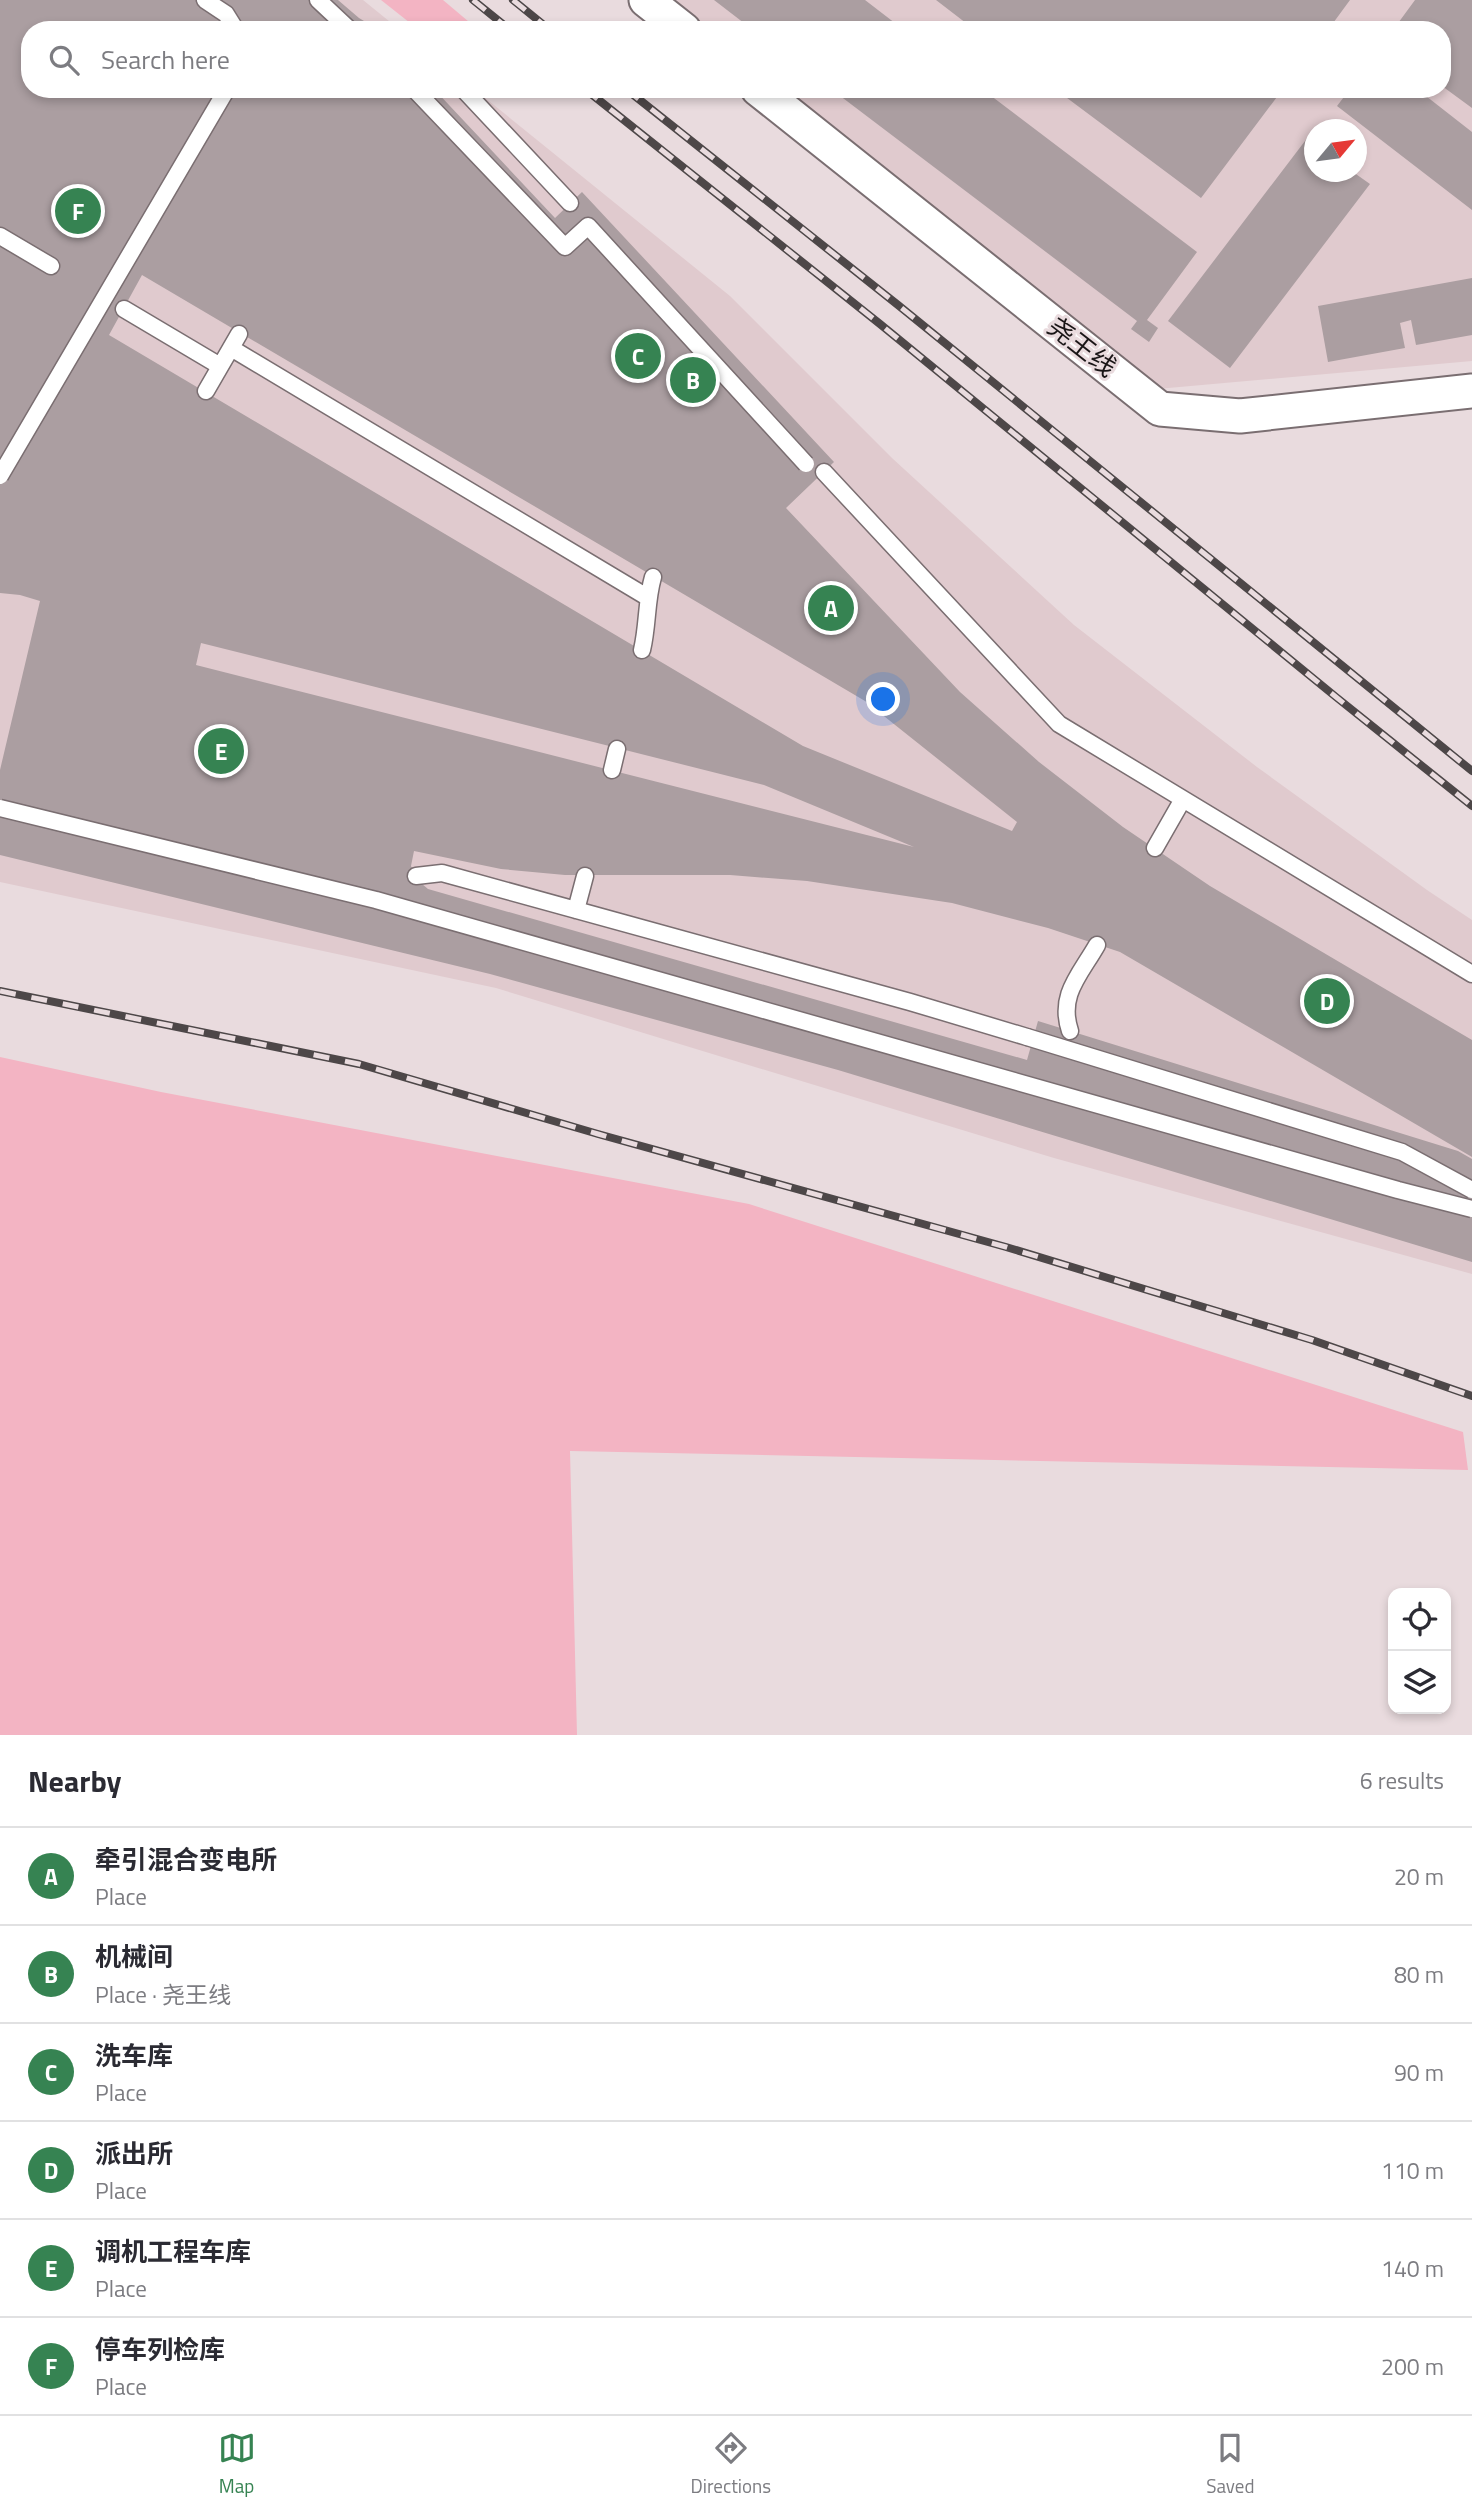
<!DOCTYPE html>
<meta charset="utf-8">
<style>
body{margin:0;font-family:"Titillium Web","Noto Sans SC",sans-serif;background:#f7f7f7;color:#2b2b33}
.controls{position:absolute;right:21px;bottom:21px;display:grid;overflow:hidden;border-radius:14px;box-shadow:0 4px 10px #0003}
.controls button{width:63px;height:63px;display:grid;place-items:center;padding:0;border:0;border-bottom:2px solid #e1e1e2;background:#fff;color:#2b2b33;font:35px sans-serif}
.compass{position:absolute;left:1304px;top:119px;width:63px;height:63px;border-radius:50%;background:#fff;box-shadow:0 4px 10px #0003;rotate:61deg}
.you{position:absolute;left:884px;top:700px;width:24px;height:24px;margin:-18px;border:5px solid #fff;border-radius:50%;background:#1a73e8;box-shadow:0 0 0 10px #1a73e833}
.badge{display:grid;place-items:center;width:46px;height:46px;border-radius:50%;background:#368352;color:#fff;font-size:23px;font-weight:700}
.pin{position:absolute;translate:-50% -50%;border:4px solid #fff;box-shadow:0 2px 7px #0006}
.list{margin:0;padding:0;list-style:none}
h2{display:flex;justify-content:space-between;align-items:center;height:91px;margin:0;padding:0 28px;font-size:30px}
h2 small{font-size:23px;font-weight:400;color:#7c7c81}
.list li{display:grid;grid-template-columns:46px 1fr auto;gap:21px;align-items:center;box-sizing:border-box;height:98px;padding:0 28px;border-top:2px solid #e1e1e2}
.list b{display:block;font-size:26px;white-space:nowrap}
.list p{margin:0;font-size:23px;white-space:nowrap;color:#7c7c81}
.list em{font-size:23px;font-style:normal;color:#7c7c81}
.icon{flex:none;width:38px;height:38px;fill:none;stroke:currentColor;stroke-width:2;stroke-linecap:round;stroke-linejoin:round}
.map{position:relative;flex:none;width:1472px;height:1735px;overflow:hidden}
.search{position:absolute;background:#fff;box-shadow:0 4px 10px #0003;left:21px;right:21px;top:21px;height:77px;display:flex;align-items:center;gap:18px;box-sizing:border-box;padding:0 24px;border-radius:28px;color:#7c7c81;font-size:26px}
.sheet{height:679px;background:#fff}
nav{display:flex;justify-content:space-around;align-items:center;box-sizing:border-box;height:98px;border-top:2px solid #e1e1e2;background:#fff;font-size:19px;color:#7c7c81}
nav a{display:grid;justify-items:center;gap:4px}
nav .on{color:#368352}
.map>svg:first-child{display:block}
.built{fill:#e0cace;fill-rule:evenodd}
.green{fill:#f3b4c3}
.building{fill:#ab9ea1;fill-rule:evenodd}
.lines{fill:none;stroke-linecap:round;stroke-linejoin:round}
.service-casing{stroke:#7a6e71;stroke-width:19}
.minor-casing{stroke:#7a6e71;stroke-width:37}
.service{stroke:#fff;stroke-width:16}
.minor{stroke:#fff;stroke-width:33}
.rail-casing{stroke:#4d4748;stroke-width:8}
.rail{stroke:#e9dbde;stroke-width:5;stroke-dasharray:16;stroke-linecap:butt}
.service-bridge-casing{stroke:#7a6e71;stroke-width:19;stroke-linecap:butt}
.service-bridge{stroke:#fff;stroke-width:16}
.labels{text-anchor:middle;stroke-width:6;stroke-linejoin:round;paint-order:stroke}
.street-label{font-size:26px;fill:#191516;stroke:#e9dbde}
</style>
<div class="map">
<svg width="1472" height="1735" viewBox="0 0 1472 1735">
<rect width="100%" height="100%" fill="#e9dbde"/>
<!-- built -->
<path class="built" d="M 0,0 L 363,0 L 400,30 L 30,30 L 30,89 L 474,89 L 730,296 L 892,458 L 1074,625 L 1257,767 L 1427,890 L 1472,920 L 1472,1274 L 1054,1158 L 496,988 L 0,882 Z
M 658,0 L 1472,0 L 1472,361 L 1157,389 L 772,89 L 1442,89 L 1442,30 L 696,30 ZM 1314,130 L 1356,130 L 1356,172 L 1314,172 Z"/>
<!-- green -->
<path class="green" d="M 381,0 L 443,0 L 475,27 L 473,30 L 419,30 Z
M 0,1057 L 161,1092 L 749,1204 L 1463,1432 L 1468,1470 L 570,1451 L 577,1735 L 0,1735 Z"/>
<!-- building -->
<path class="building" d="M 0,0 L 338,0 L 359,18 L 379,30 L 30,30 L 30,89 L 434,89 L 555,218 L 582,192 L 834,462 L 786,508 L 960,692 L 1039,762 L 1123,827 L 1210,886 L 1472,1040 L 1472,1157 L 1120,952 L 1048,928 L 952,903 L 807,881 L 730,875 L 565,875 L 501,869 L 414,851 L 411,866 L 415,878 L 428,889 L 1027,1060 L 1038,1021 L 1458,1151 L 1472,1159 L 1472,1262 L 838,1070 L 490,974 L 0,855 L 0,770 L 40,601 L 20,595 L 0,593 ZM 142,275 L 865,701 L 1017,822 L 1012,831 L 803,746 L 109,335 ZM 201,643 L 764,785 L 914,847 L 196,665 Z
M 714,0 L 865,0 L 904,30 L 753,30 Z
M 936,0 L 1350,0 L 1328,30 L 975,30 Z
M 1415,0 L 1472,0 L 1472,108 L 1442,86 L 1442,30 L 1393,30 Z
M 831,89 L 982,89 L 1197,252 L 1147,320 L 1158,328 L 1149,342 L 1131,329 L 1137,321 Z
M 1055,89 L 1283,89 L 1201,198 Z
M 1350,89 L 1417,89 L 1472,132 L 1472,210 L 1337,106 Z
M 1308,137 L 1314,142 L 1314,172 L 1353,172 L 1370,184 L 1230,368 L 1168,321 Z
M 1472,278 L 1472,335 L 1416,345 L 1411,320 L 1400,323 L 1405,348 L 1328,362 L 1318,306 Z"/>
<g class="lines">
<!-- service casing -->
<g class="service-casing">
<path id="service" d="M 205,0 L 226,14 L 236,30
M 318,0 L 350,30
M 463,89 L 570,203
M 0,236 L 51,266
M 124,309 L 220,366
M 231,348 L 647,597
M 206,391 L 239,334
M 824,472 L 1059,724 L 1472,974
M 642,650 C 648,625 646,601 653,577
M 612,770 L 617,749
M 1155,848 L 1183,799
M 416,876 L 442,873 L 910,1002 L 1027,1037
M 576,910 L 585,876
M 1070,1031 C 1058,995 1080,975 1097,945"/>
</g>
<!-- minor casing -->
<g class="minor-casing">
<path id="minor" d="M 646,0 L 684,30
M 758,89 L 1160,409 L 1240,416 L 1472,391"/>
</g>
<!-- service -->
<use href="#service" class="service"/>
<!-- minor -->
<use href="#minor" class="minor"/>
<!-- rail casing -->
<g class="rail-casing">
<path id="rail" d="M 473,0 L 510,30
M 513,0 L 550,30
M 585,89 L 880,324 L 1336,697 L 1472,806
M 626,89 L 898,305 L 1472,771
M 0,991 L 359,1064 L 598,1134 L 1006,1247 L 1312,1340 L 1472,1396"/>
</g>
<!-- rail -->
<use href="#rail" class="rail"/>
<!-- service-bridge casing -->
<g class="service-bridge-casing">
<path id="service-bridge" d="M 414,89 L 565,247 L 588,226 L 806,464
M 0,476 L 227,89
M 0,808 L 376,900 L 1398,1190 L 1472,1209
M 1027,1037 L 1402,1152 L 1472,1190"/>
</g>
<!-- service-bridge -->
<use href="#service-bridge" class="service-bridge"/>
</g>
<g class="labels">
<!-- street labels -->
<g class="street-label">
<text transform="translate(1082 347) rotate(38)" y="9">尧王线</text>
</g>
</g>
</svg>
<div class="controls">
<button><svg class="icon" aria-label="locate" viewBox="0 0 24 24"><circle cx="12" cy="12" r="6"/><path d="M12 2v4M12 18v4M2 12h4M18 12h4"/></svg></button>
<button><svg class="icon" aria-label="layers" viewBox="0 0 24 24"><path d="M12 4l9 5-9 5-9-5zM3 14l9 5 9-5"/></svg></button>
</div>
<svg class="compass" viewBox="-18 -18 36 36"><path d="M0-13l5 13h-10z" fill="#e53935"/><path d="M0 13l5-13h-10z" fill="#7c7c81"/></svg>
<div class="you"></div>
<div class="pin badge" style="left:831px;top:608px">A</div>
<div class="pin badge" style="left:693px;top:380px">B</div>
<div class="pin badge" style="left:638px;top:356px">C</div>
<div class="pin badge" style="left:1327px;top:1001px">D</div>
<div class="pin badge" style="left:221px;top:751px">E</div>
<div class="pin badge" style="left:78px;top:211px">F</div>
<div class="search"><svg class="icon" aria-label="search" viewBox="0 0 24 24"><circle cx="10" cy="10" r="6"/><path d="M15 15l6 6"/></svg>Search here</div>
</div>
<section class="sheet">
<h2>Nearby<small>6 results</small></h2>
<ul class="list">
<li><span class="badge">A</span><div><b>牵引混合变电所</b><p>Place</p></div><em>20 m</em></li>
<li><span class="badge">B</span><div><b>机械间</b><p>Place · 尧王线</p></div><em>80 m</em></li>
<li><span class="badge">C</span><div><b>洗车库</b><p>Place</p></div><em>90 m</em></li>
<li><span class="badge">D</span><div><b>派出所</b><p>Place</p></div><em>110 m</em></li>
<li><span class="badge">E</span><div><b>调机工程车库</b><p>Place</p></div><em>140 m</em></li>
<li><span class="badge">F</span><div><b>停车列检库</b><p>Place</p></div><em>200 m</em></li>
</ul>
</section>
<nav>
<a class="on"><svg class="icon" aria-label="map" viewBox="0 0 24 24"><path d="M3 6l6-2 6 2 6-2v14l-6 2-6-2-6 2zM9 4v14M15 6v14"/></svg>Map</a>
<a><svg class="icon" aria-label="directions" viewBox="0 0 24 24"><path d="M12 3l9 9-9 9-9-9zM9 14v-3h6M13 9l2 2-2 2"/></svg>Directions</a>
<a><svg class="icon" aria-label="saved" viewBox="0 0 24 24"><path d="M7 4h10v16l-5-4-5 4z"/></svg>Saved</a>
</nav>
